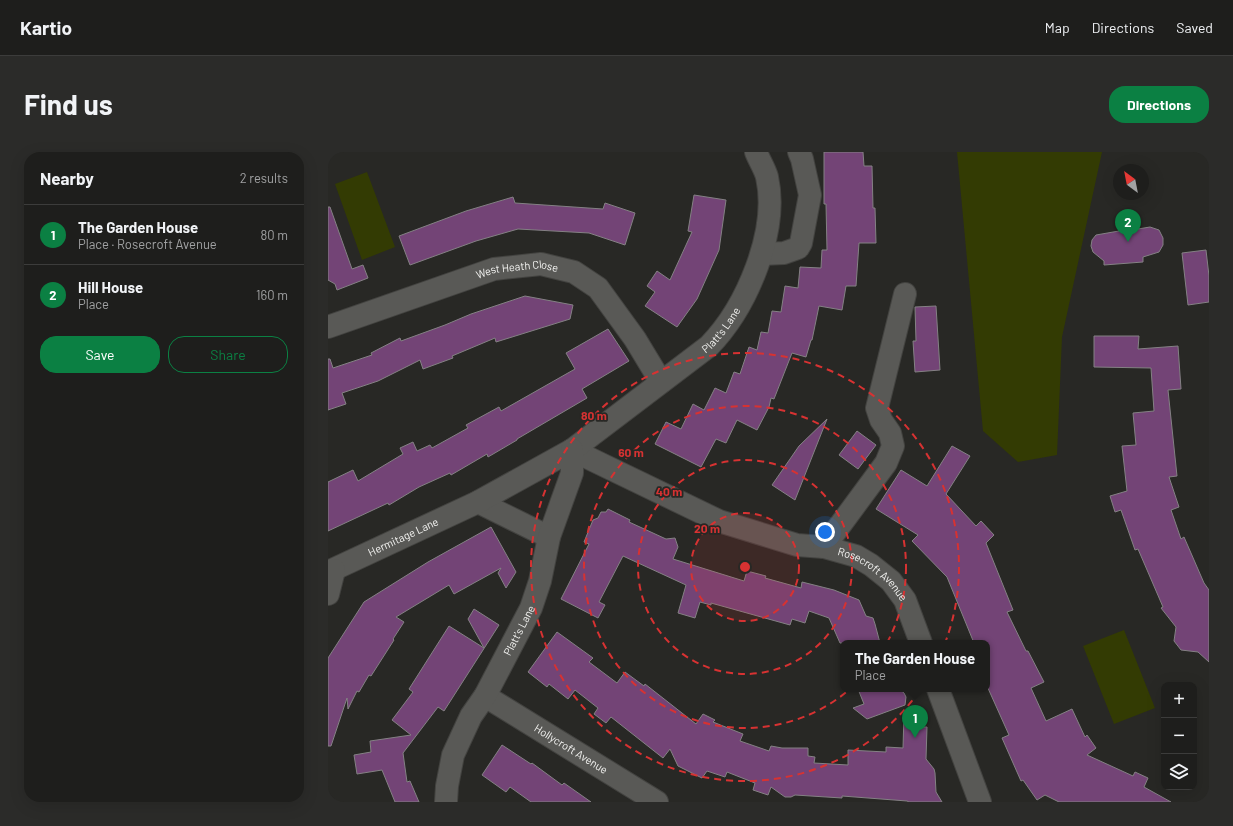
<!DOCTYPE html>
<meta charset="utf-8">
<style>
body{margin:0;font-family:Barlow,sans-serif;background:#2b2b29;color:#f1f3f6}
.controls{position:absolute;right:12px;bottom:12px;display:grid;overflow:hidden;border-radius:8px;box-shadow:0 4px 16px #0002}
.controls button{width:36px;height:36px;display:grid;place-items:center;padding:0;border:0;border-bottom:1px solid #3c3c3b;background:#1e1e1c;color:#f1f3f6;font:20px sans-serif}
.compass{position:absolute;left:785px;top:12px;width:36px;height:36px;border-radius:50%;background:#1e1e1c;box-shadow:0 4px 16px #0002;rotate:328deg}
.you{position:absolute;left:497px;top:380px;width:14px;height:14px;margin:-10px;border:3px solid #fff;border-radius:50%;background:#1a73e8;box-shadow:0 0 0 6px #1a73e833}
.badge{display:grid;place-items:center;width:26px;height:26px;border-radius:50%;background:#0b8043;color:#fff;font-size:13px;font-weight:700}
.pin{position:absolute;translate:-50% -33px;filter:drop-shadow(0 1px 2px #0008)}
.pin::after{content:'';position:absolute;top:21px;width:14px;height:12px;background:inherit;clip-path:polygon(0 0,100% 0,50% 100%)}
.popup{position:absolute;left:512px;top:488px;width:150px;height:52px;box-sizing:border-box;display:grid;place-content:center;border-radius:8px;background:#1e1e1c;filter:drop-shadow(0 1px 3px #0005);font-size:13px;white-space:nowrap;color:#a1a2a3}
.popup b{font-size:15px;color:#f1f3f6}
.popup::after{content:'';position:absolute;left:50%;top:100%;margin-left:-8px;border:8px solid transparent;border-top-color:#1e1e1c}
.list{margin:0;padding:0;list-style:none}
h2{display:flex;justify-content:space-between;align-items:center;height:52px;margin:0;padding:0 16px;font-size:17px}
h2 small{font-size:13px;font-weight:400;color:#a1a2a3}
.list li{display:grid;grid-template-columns:26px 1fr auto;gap:12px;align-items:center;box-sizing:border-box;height:60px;padding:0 16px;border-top:1px solid #3c3c3b}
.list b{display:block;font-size:15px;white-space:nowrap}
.list p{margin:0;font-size:13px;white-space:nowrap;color:#a1a2a3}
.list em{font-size:13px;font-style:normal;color:#a1a2a3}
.actions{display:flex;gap:8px;padding:12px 16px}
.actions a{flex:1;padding:9px 0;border:1px solid #0b8043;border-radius:16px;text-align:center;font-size:14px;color:#0b8043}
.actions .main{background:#0b8043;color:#fff}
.icon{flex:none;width:22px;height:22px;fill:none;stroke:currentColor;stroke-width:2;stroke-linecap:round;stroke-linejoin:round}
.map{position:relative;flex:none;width:881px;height:650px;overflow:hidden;border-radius:16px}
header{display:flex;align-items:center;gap:24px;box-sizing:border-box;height:56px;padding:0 20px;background:#1e1e1c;border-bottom:1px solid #3c3c3b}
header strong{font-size:19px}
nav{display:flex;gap:22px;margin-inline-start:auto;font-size:14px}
.intro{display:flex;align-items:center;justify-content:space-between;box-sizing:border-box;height:96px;padding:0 24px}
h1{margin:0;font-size:28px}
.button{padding:10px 18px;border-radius:16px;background:#0b8043;color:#fff;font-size:14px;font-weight:700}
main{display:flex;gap:24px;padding:0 24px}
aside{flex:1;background:#1e1e1c;border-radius:16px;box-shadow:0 4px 16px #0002}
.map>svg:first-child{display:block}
.green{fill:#333b03}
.building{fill:#734476;stroke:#848184}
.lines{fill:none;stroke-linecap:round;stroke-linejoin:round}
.minor-casing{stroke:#434340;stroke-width:24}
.minor{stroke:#595956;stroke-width:22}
.ring{fill:none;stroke:#d73232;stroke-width:2;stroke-dasharray:7 5}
.labels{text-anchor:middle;stroke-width:3.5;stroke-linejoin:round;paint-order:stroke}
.street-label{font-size:11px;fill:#f3f3f1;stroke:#282825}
.centre{fill:#d73232;stroke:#282825;stroke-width:2}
.ring-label{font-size:12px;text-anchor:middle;font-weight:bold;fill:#d73232;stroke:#282825;stroke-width:3.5;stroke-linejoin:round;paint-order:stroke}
</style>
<header>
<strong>Kartio</strong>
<nav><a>Map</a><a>Directions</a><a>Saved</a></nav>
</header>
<div class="intro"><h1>Find us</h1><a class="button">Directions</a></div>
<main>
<aside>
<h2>Nearby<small>2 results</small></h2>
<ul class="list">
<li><span class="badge">1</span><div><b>The Garden House</b><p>Place · Rosecroft Avenue</p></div><em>80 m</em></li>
<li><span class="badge">2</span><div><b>Hill House</b><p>Place</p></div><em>160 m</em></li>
</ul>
<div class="actions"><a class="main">Save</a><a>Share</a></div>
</aside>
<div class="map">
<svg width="881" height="650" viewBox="0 0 881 650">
<rect width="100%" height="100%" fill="#282825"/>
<!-- green -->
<path class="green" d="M 629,0 L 774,0 L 734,185 L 729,303 L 690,310 L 655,279 Z
M 39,20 L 67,95 L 34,108 L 7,32 Z
M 796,478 L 827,556 L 786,572 L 755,494 Z"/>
<!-- building -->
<path class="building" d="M 496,0 L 535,0 L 536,14 L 544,14 L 545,56 L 547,56 L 548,91 L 531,91 L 528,134 L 518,134 L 514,158 L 491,154 L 484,188 L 483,188 L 478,205 L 464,201 L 446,247 L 443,246 L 441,255 L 429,278 L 409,268 L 398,291 L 388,287 L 373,315 L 327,292 L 338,270 L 353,277 L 365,252 L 376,258 L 387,236 L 398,241 L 406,220 L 412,222 L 421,195 L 429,198 L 433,180 L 440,181 L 444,159 L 453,160 L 457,134 L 470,136 L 472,115 L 493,116 L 494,98 L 499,98 L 498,52 L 496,52 Z
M 366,43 L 398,48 L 391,98 L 369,147 L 349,175 L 317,154 L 327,140 L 319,134 L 329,119 L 342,128 L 364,80 L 360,79 Z
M 185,45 L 187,51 L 275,57 L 277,51 L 307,61 L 297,93 L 261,81 L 190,77 L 148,89 L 82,113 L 71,84 L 138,59 Z
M 0,55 L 2,55 L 24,117 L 35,113 L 40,126 L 9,138 L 7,132 L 0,128 Z
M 809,72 L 810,77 L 822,75 L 831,78 L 835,86 L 835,93 L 831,100 L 815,105 L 815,110 L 776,113 L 776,109 L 765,100 L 763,94 L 764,88 L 768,83 L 791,79 L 790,75 Z
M 878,98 L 881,124 L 881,150 L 860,153 L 854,101 Z
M 197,144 L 245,153 L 242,167 L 168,190 L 167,186 L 124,204 L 125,206 L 95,217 L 92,208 L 50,229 L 14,241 L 18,252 L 0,258 L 0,207 L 2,207 L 5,216 L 44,203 L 43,201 L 72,186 L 73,189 L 117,173 L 143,162 Z
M 608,154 L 612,218 L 587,220 L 585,189 L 588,189 L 587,155 Z
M 280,177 L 301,209 L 254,237 L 259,246 L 189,287 L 189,288 L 160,305 L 159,302 L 123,323 L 122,321 L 91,335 L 61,353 L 60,351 L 0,379 L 0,330 L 25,318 L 30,329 L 75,302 L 72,296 L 85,290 L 89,299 L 102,293 L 104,296 L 140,276 L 138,273 L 171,255 L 173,259 L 247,217 L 238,201 Z
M 766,184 L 811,184 L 810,197 L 850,194 L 853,237 L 840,238 L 849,324 L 841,325 L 851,355 L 843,358 L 853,387 L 856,385 L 876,431 L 881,438 L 881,510 L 870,500 L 853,498 L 846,489 L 848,475 L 833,456 L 835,455 L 810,397 L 807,398 L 793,358 L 787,360 L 782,344 L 799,339 L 794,294 L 808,293 L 805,261 L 826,259 L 823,216 L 766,215 Z
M 499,267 L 467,348 L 444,333 L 471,294 Z
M 529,279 L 548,293 L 530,317 L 511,303 Z
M 624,294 L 642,304 L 618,342 L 648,374 L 653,369 L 666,383 L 658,391 L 685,458 L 679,460 L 698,499 L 700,499 L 716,530 L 703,536 L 718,569 L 744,557 L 757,585 L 759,583 L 768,596 L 759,603 L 805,624 L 807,620 L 820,626 L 816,635 L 843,650 L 731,650 L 717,643 L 709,648 L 695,628 L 693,629 L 674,586 L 681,583 L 659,534 L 659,491 L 646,491 L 619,425 L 584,389 L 590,383 L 548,357 L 573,318 L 599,334 Z
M 280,357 L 302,368 L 301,370 L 338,387 L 347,386 L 350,395 L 345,407 L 416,429 L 419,419 L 438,424 L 437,426 L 473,436 L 474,430 L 506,438 L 531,448 L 538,464 L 545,466 L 547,472 L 552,491 L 512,491 L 501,466 L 481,459 L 477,471 L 464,467 L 462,473 L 383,451 L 383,453 L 372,450 L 367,466 L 350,461 L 358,433 L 295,404 L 271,450 L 277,453 L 270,466 L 233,447 L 261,392 L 256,390 L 265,368 L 270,366 L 273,360 L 278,360 Z
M 163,375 L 188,420 L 178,436 L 170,421 L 173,416 L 126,442 L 121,433 L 68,465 L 76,470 L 65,487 L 66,488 L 43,524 L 41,523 L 31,540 L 29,539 L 20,557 L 19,546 L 3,594 L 0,594 L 0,506 L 36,450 L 100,410 Z
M 146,457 L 171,473 L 116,559 L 110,555 L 75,601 L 79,630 L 82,629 L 91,650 L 67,650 L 54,618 L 29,622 L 26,603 L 43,600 L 42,589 L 83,583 L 64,568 L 85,540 L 81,537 L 121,474 L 156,496 L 140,467 Z
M 229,480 L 265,506 L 261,510 L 289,531 L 297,520 L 316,534 L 317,532 L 368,572 L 375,562 L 387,568 L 385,570 L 415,582 L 412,589 L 441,599 L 443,594 L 454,596 L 480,596 L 480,604 L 487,605 L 486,611 L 520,613 L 520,598 L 558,600 L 558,595 L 575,596 L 576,562 L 590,562 L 590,575 L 599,575 L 598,607 L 606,617 L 607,621 L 608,640 L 614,650 L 581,650 L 579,649 L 514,644 L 514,646 L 467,643 L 463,645 L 457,645 L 443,635 L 440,643 L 425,638 L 427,631 L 399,620 L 397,625 L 379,619 L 374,626 L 350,614 L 342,597 L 335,606 L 283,565 L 278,571 L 266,562 L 270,556 L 247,538 L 240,547 L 221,532 L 219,535 L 200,520 Z
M 530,537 L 571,537 L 576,541 L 578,545 L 577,553 L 539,567 L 525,556 L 536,552 Z
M 174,593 L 203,612 L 204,611 L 234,633 L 236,631 L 263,650 L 203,650 L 182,635 L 178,640 L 154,623 Z"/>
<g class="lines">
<!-- minor casing -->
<g class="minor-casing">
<g id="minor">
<path d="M 434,102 L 456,101 L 470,96 L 473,91 L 482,43 L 474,7 L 471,0"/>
<path id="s1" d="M 0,175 L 166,117 L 213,112 L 246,120 L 270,136 L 307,187 L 333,230"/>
<path id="s2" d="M 244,298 L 391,369 L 469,393 L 496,395 L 528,404 L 543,413 L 563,429 L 577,448 L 593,491"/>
<path d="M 150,350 L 221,385"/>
<path d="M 496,395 L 558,311 L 565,294 L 562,281 L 553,268 L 549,256 L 577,142"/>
<path id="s3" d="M 0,420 L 150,350 L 244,298 L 381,194 C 419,155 451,79 439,25 C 437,17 431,8 428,0"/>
<path d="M 0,442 L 6,418"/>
<path d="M 610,537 L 652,650"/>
<path id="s4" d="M 157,544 L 329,650"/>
<path id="s5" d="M 118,650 L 119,634 L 125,603 L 143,564 L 157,544 L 203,456 L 212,429 L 221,385 L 244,321 L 244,298"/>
</g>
</g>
<!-- minor -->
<use href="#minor" class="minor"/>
</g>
<!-- distance rings -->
<circle cx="417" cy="415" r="54" fill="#d73232" fill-opacity=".12"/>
<g class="ring">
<circle cx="417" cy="415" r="54"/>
<circle cx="417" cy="415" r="107"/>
<circle cx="417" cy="415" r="161"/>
<circle cx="417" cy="415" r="214"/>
</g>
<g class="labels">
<!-- street labels -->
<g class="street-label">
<text dy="4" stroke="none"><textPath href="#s1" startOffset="199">West Heath Close</textPath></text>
<text dy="4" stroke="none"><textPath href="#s3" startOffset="465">Platt's Lane</textPath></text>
<text dy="4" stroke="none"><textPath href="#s3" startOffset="83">Hermitage Lane</textPath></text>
<text dy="4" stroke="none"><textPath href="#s2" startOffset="329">Rosecroft Avenue</textPath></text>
<text dy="4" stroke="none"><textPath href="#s5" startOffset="189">Platt's Lane</textPath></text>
<text dy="4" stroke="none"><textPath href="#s4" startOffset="101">Hollycroft Avenue</textPath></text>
</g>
</g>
<circle cx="417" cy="415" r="6" class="centre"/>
<g class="ring-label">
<text x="266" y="268">80 m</text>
<text x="303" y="305">60 m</text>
<text x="341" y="344">40 m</text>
<text x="379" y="381">20 m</text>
</g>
</svg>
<div class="controls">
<button>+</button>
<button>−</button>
<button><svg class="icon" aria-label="layers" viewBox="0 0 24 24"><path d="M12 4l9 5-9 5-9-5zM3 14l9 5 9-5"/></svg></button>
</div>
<svg class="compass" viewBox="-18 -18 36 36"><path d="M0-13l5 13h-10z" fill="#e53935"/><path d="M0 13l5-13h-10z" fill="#a1a2a3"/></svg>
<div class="you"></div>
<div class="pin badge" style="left:587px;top:586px">1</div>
<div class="popup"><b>The Garden House</b>Place</div>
<div class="pin badge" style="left:800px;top:90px">2</div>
</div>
</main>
